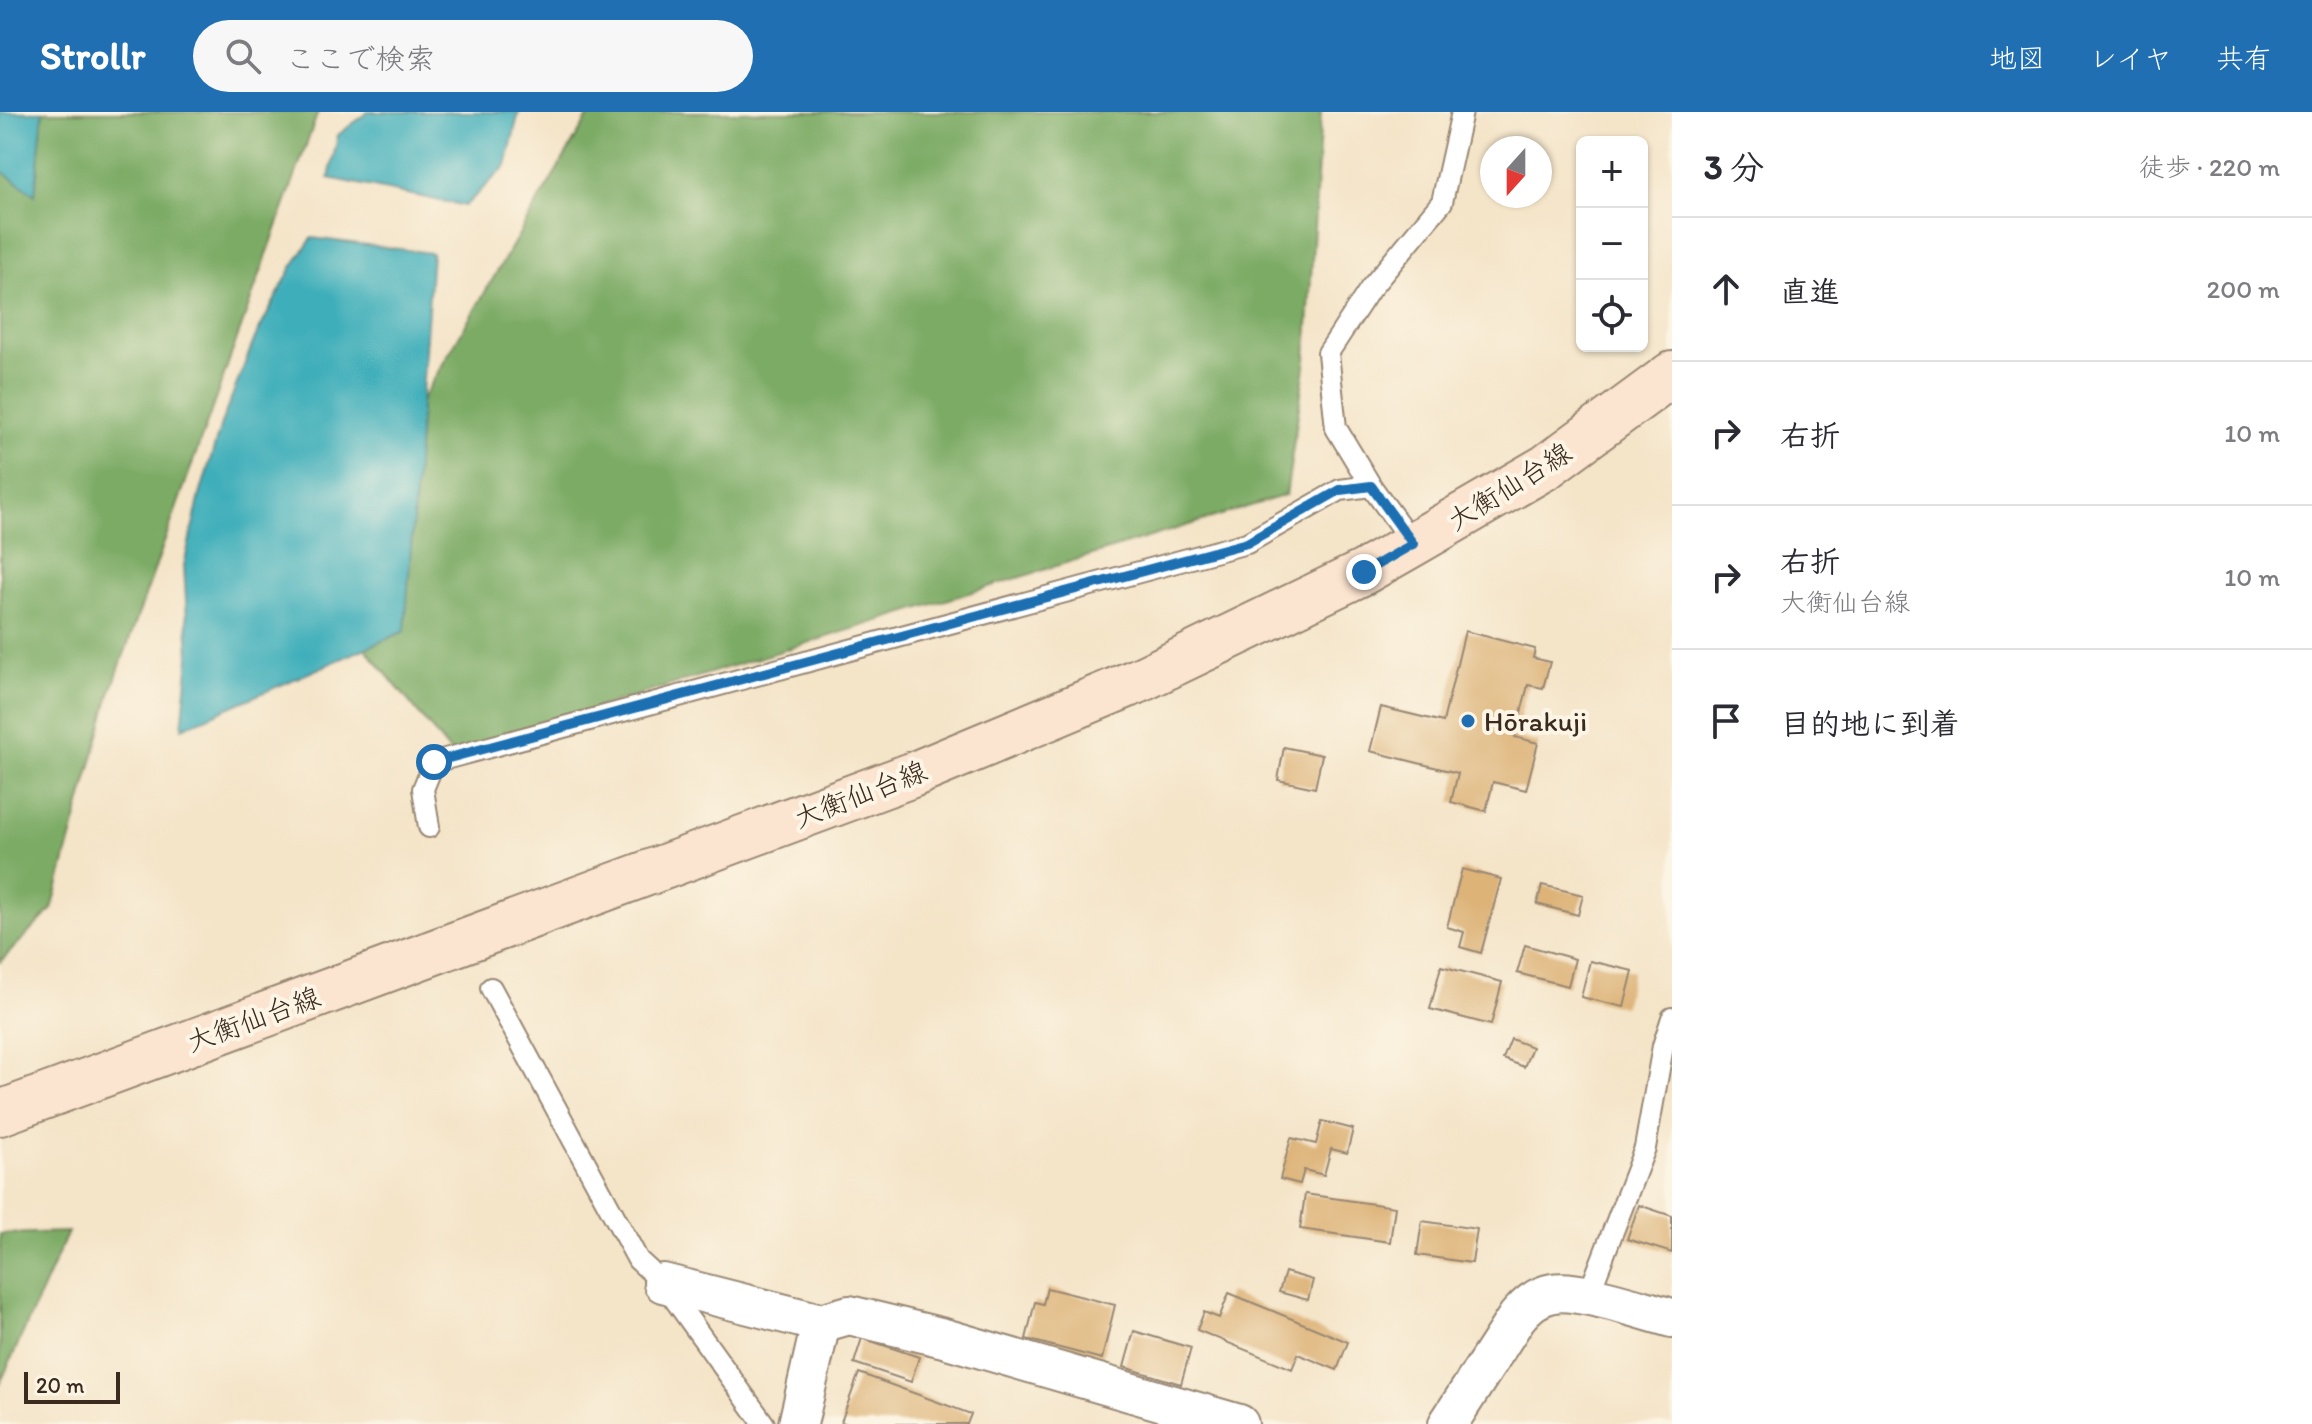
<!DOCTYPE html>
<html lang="ja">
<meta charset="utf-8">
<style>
body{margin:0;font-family:Itim,"Klee One",sans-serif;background:#f7f7f7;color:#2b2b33}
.controls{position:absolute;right:24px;top:24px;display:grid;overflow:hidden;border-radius:12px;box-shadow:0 2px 6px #0004}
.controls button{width:72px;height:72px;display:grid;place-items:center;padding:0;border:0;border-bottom:2px solid #e1e1e2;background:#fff;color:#2b2b33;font:40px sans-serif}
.compass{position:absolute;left:1480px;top:24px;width:72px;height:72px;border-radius:50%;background:#fff;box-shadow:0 2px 6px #0004;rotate:201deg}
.scale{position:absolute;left:24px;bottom:20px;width:96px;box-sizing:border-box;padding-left:8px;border:4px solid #3b2a1e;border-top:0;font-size:22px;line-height:28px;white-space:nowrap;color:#3b2a1e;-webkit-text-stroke:6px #fcf5e5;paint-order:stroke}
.stop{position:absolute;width:24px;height:24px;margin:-18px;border:6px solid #1f6fb2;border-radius:50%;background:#fff}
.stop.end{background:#1f6fb2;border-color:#fff;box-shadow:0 2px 8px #0008}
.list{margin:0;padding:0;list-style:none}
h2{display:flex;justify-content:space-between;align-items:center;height:104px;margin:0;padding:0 32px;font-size:34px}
h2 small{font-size:26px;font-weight:400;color:#7c7c81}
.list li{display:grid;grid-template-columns:52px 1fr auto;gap:24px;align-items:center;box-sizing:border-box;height:144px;padding:0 32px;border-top:2px solid #e1e1e2}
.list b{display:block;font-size:30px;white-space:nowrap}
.list p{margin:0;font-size:26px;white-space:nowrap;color:#7c7c81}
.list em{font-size:26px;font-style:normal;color:#7c7c81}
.icon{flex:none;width:44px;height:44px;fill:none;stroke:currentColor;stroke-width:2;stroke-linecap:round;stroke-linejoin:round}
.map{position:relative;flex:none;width:1672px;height:1312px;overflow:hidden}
header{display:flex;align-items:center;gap:48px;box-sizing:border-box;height:112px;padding:0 40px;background:#1f6fb2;color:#fff}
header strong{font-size:38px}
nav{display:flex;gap:44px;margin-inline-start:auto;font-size:28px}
.search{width:560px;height:72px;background:#f7f7f7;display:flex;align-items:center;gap:20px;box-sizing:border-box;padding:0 28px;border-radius:44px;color:#7c7c81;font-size:30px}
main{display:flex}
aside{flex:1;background:#fff}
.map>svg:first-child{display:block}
.forest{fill:#7bab65;stroke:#5b6a42;stroke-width:2}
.water{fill:#3eaeba;stroke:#3c6c6c;stroke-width:2}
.building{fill:#ddb378}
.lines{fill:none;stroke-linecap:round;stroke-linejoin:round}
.lane-casing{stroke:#988773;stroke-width:24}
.street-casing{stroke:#988773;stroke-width:42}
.secondary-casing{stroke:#988773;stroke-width:48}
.lane{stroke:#fff;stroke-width:20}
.street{stroke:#fff;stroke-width:38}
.secondary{stroke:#fce5d0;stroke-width:44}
.route{stroke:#1f6fb2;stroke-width:10}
.poi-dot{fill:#1f6fb2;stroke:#fcf5e5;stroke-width:3}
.labels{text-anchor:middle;stroke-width:8;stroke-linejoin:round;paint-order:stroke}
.street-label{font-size:28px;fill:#3b2a1e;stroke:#fcf5e5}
.poi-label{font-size:28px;fill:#3b2a1e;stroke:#fcf5e5;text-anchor:start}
</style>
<header>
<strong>Strollr</strong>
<div class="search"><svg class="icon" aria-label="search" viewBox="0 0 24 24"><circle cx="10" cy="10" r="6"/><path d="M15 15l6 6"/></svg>ここで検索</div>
<nav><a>地図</a><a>レイヤ</a><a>共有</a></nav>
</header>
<main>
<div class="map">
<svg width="1672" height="1312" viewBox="0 0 1672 1312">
<rect width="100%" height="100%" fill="#fcf5e5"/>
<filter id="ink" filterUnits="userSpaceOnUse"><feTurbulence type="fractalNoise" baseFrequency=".0125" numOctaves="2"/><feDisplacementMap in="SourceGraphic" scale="16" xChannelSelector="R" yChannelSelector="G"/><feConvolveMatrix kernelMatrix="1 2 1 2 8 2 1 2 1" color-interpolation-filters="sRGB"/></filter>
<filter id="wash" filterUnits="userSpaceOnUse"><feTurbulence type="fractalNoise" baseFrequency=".006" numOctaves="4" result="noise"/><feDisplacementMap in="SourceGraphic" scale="32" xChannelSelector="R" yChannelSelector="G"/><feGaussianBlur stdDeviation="1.8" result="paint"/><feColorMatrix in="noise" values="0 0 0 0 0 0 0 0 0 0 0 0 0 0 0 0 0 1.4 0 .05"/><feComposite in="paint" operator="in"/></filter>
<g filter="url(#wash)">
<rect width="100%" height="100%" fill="#f4e4c8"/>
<!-- forest -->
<path class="forest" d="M 0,0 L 318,0 L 110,582 L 52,797 L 0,850 Z
M 591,0 L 1321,0 L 1306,248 L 1286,383 L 451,641 L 338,503 L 394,335 Z
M 68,1120 L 0,1272 L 0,1122 Z"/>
<!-- water -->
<path class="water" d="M 0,0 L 43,0 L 35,83 L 0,58 Z
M 368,0 L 519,0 L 506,54 L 465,94 L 329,66 L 338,23 Z
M 312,126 L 432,141 L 405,519 L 182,616 L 189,545 L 184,453 L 200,383 L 221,312 L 255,226 L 292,155 Z"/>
<g id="blocks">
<!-- building -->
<path class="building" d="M 1465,519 L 1535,537 L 1533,546 L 1550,550 L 1543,576 L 1528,573 L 1515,625 L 1538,631 L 1526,678 L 1493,670 L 1486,699 L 1451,690 L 1458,661 L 1370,639 L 1381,595 L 1443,610 Z
M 1284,635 L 1322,643 L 1315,676 L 1278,668 Z
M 1462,757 L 1501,767 L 1481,841 L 1460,835 L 1464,820 L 1447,815 Z
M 1542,773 L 1583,783 L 1578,803 L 1537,792 Z
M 1525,833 L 1575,847 L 1568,874 L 1517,861 Z
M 1590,849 L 1633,859 L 1624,895 L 1581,885 Z
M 1441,854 L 1502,870 L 1491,913 L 1430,897 Z
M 1511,927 L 1532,935 L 1524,955 L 1503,947 Z
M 1322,1009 L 1353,1017 L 1347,1041 L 1331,1037 L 1324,1063 L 1304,1058 L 1300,1072 L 1280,1067 L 1291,1026 L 1316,1032 Z
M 1305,1082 L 1395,1095 L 1390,1130 L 1300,1117 Z
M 1639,1093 L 1672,1104 L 1672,1141 L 1627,1127 Z
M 1422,1109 L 1477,1117 L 1472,1151 L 1417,1143 Z
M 1285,1160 L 1313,1168 L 1308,1188 L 1279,1180 Z
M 1047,1176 L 1115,1193 L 1102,1247 L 1026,1227 L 1035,1190 L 1043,1192 Z
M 1229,1181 L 1348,1230 L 1337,1258 L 1298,1242 L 1292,1257 L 1197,1218 L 1204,1200 L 1219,1206 Z
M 1134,1219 L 1191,1236 L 1181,1272 L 1124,1255 Z
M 862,1226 L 919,1245 L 911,1270 L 854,1251 Z
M 859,1261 L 971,1302 L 967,1312 L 847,1312 L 841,1310 Z"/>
</g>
</g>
<g filter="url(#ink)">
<use href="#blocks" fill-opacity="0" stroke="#988773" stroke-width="2"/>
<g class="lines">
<!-- lane casing -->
<g class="lane-casing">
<path id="lane" d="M 1371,374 L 1336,316 L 1328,241 L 1370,177 L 1442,90 L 1462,0
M 429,715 L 423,677 L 434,650 L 1247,431 L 1340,378 L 1371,374 L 1413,432
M 491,876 L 638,1148 L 663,1171 L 764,1312
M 1588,1184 L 1645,1036 L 1663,934 L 1672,906"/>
</g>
<!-- street casing -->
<g class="street-casing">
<path id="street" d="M 663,1171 L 821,1211
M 798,1312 L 821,1211 L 849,1203 L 944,1226 L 1239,1312
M 1448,1312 L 1517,1205 C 1527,1193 1537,1184 1553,1181 C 1578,1176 1645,1199 1672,1206"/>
</g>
<!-- secondary casing -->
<g class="secondary-casing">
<path id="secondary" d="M 0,1001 L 912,663 L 1142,567 L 1364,460 L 1413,432 L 1546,355 L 1672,262"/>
</g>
<!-- lane -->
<use href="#lane" class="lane"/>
<!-- street -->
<use href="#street" class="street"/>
<!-- secondary -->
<use href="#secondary" class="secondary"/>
</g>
</g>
<g class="lines" filter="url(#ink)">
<!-- route -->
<path class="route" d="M 434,650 L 1247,431 L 1340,378 L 1371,374 L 1413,432 L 1364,460"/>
</g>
<!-- markers -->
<circle class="poi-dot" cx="1468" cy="609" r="8"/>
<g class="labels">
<!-- street labels -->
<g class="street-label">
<text transform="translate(1509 374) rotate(-32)" y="10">大衡仙台線</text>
<text transform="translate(860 682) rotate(-21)" y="10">大衡仙台線</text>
<text transform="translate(253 907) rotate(-20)" y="10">大衡仙台線</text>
</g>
<!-- poi labels -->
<g class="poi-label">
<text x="1484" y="619">Hōrakuji</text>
</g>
</g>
</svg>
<div class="controls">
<button>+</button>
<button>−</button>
<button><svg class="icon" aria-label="locate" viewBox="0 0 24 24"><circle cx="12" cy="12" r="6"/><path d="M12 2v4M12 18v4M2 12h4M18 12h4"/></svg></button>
</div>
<svg class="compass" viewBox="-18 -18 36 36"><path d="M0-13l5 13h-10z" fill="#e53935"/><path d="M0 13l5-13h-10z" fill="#7c7c81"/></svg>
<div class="scale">20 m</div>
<div class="stop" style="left:434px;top:650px"></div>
<div class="stop end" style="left:1364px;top:460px"></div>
</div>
<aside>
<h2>3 分<small>徒歩 · 220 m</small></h2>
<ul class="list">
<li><svg class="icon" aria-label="ahead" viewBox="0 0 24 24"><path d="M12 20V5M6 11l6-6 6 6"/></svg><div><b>直進</b></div><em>200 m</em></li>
<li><svg class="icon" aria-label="right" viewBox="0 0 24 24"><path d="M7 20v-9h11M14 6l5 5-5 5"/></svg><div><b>右折</b></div><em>10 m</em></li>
<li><svg class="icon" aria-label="right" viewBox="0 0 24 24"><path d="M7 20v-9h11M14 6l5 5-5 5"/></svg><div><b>右折</b><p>大衡仙台線</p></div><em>10 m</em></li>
<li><svg class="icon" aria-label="arrive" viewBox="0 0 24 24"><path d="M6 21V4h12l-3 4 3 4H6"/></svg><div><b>目的地に到着</b></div></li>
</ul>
</aside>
</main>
